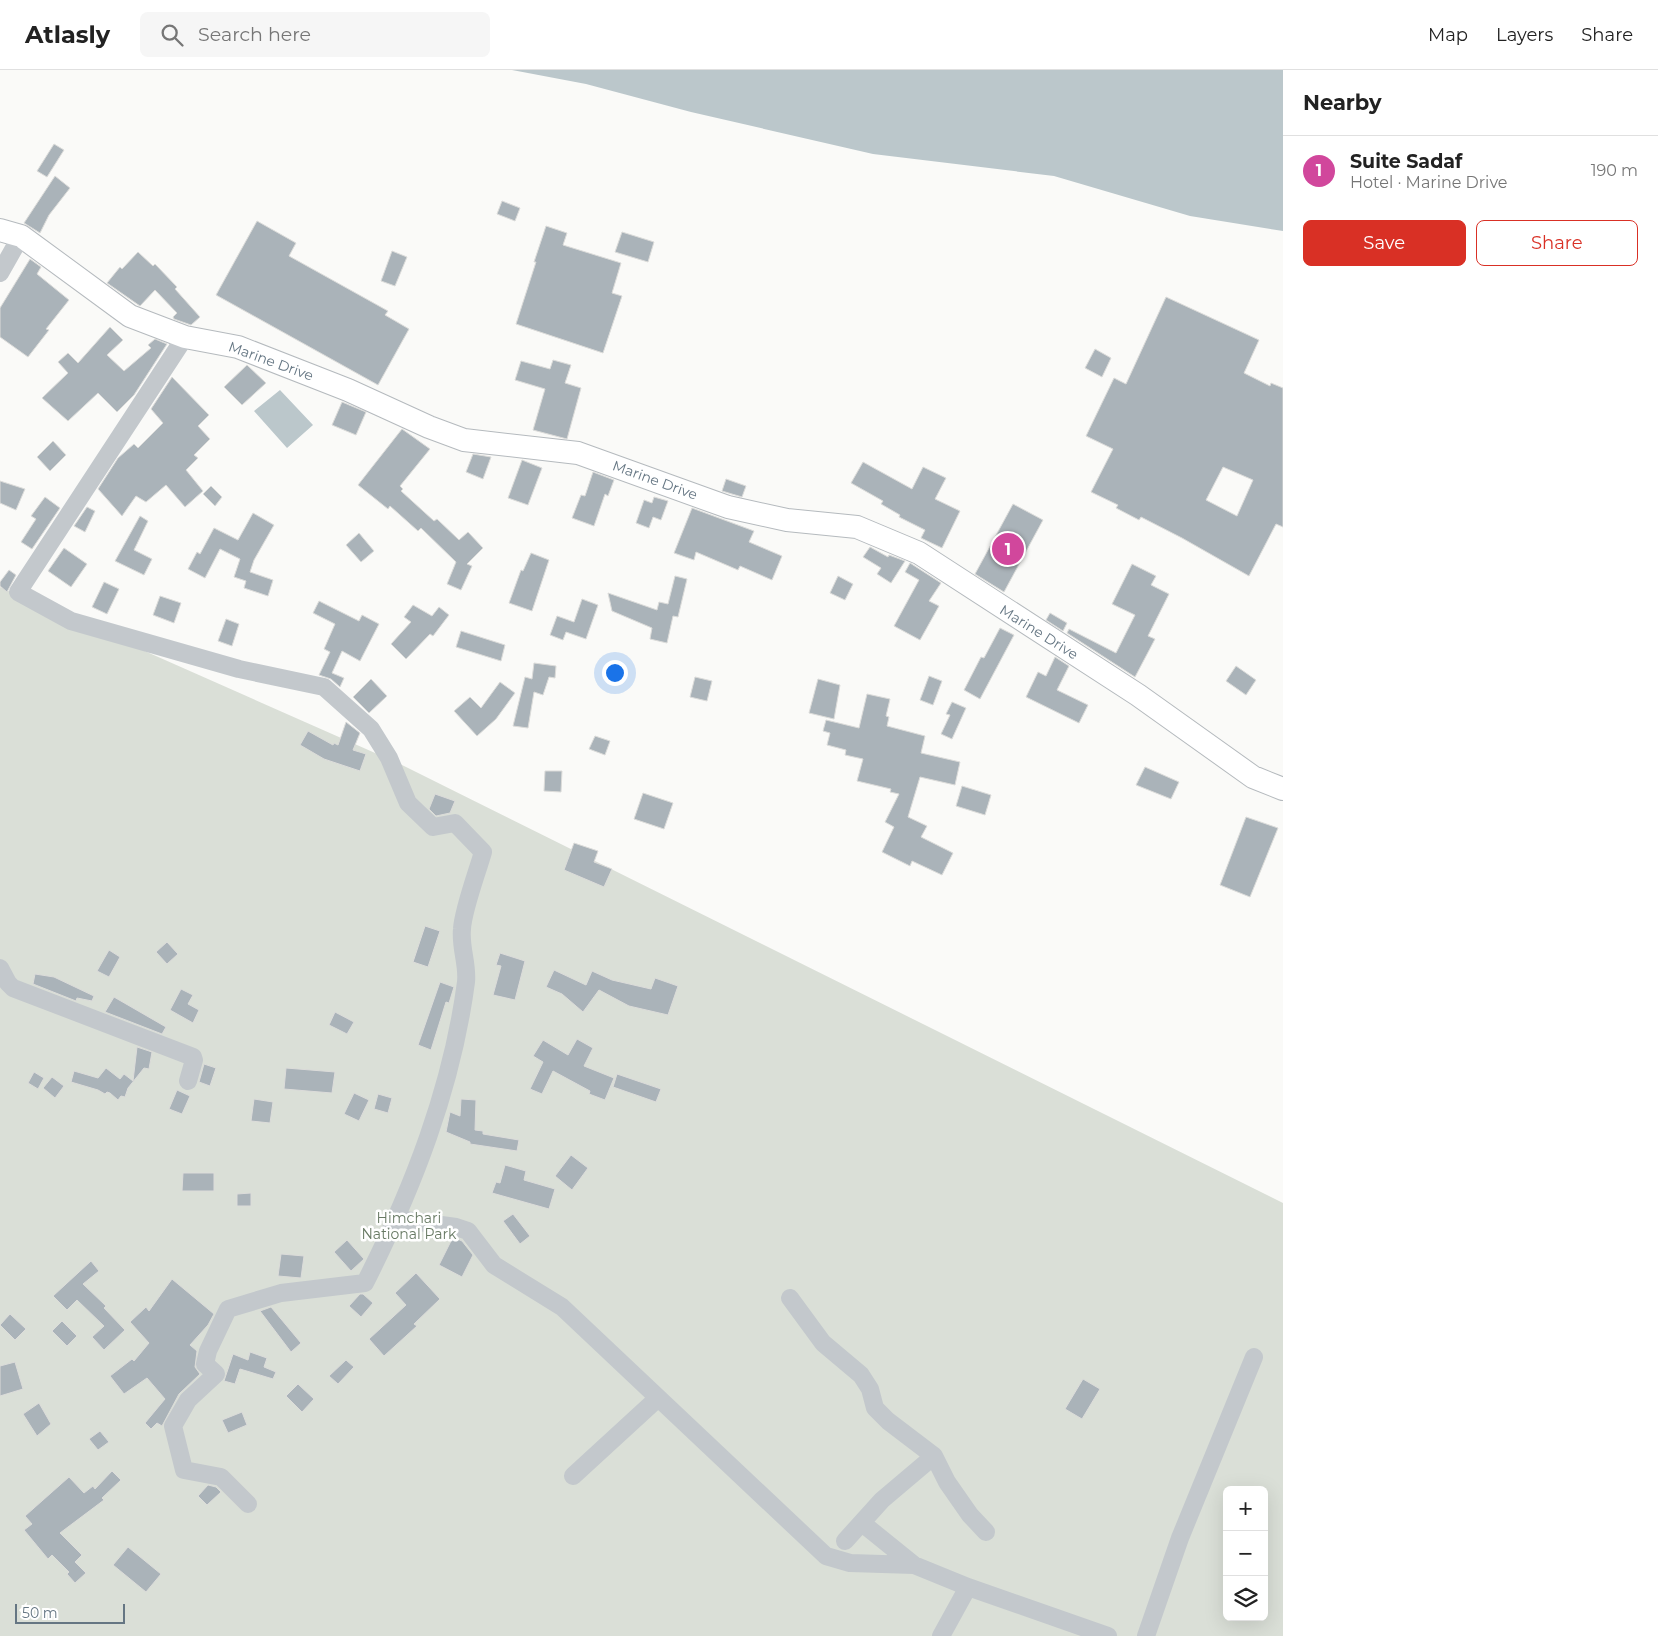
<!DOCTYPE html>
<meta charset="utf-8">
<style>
body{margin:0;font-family:Montserrat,sans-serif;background:#f6f6f6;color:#222}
.controls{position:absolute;right:15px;bottom:15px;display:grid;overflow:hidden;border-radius:8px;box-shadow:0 5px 20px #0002}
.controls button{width:45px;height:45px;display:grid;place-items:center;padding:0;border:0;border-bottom:1px solid #e0e0e0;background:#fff;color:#222;font:25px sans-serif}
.scale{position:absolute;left:15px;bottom:12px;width:110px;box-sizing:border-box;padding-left:5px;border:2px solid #657683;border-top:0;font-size:14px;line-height:18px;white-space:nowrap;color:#657683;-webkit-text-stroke:4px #fff;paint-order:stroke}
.you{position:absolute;left:614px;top:602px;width:18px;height:18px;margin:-12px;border:4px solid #fff;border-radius:50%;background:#1a73e8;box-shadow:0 0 0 8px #1a73e833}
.badge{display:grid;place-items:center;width:32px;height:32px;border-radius:50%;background:#d93025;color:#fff;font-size:16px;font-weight:700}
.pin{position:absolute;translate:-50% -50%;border:2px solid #fff;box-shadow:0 1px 5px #0006}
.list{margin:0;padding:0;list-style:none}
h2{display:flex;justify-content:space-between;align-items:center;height:65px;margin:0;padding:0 20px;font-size:21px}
h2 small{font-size:16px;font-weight:400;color:#767676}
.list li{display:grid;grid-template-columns:32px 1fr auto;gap:15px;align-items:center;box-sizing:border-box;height:70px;padding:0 20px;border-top:1px solid #e0e0e0}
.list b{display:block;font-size:19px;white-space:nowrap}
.list p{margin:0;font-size:16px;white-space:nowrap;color:#767676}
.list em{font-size:16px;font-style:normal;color:#767676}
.actions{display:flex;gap:10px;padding:15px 20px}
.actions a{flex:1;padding:11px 0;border:1px solid #d93025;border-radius:8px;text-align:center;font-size:18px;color:#d93025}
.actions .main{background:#d93025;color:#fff}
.icon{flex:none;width:28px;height:28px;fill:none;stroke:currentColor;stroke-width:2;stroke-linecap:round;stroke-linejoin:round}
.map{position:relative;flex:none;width:1283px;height:1566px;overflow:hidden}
header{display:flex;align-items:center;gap:30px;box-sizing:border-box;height:70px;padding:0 25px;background:#fff;border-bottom:1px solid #e0e0e0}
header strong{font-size:24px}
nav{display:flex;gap:28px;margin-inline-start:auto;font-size:18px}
.search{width:350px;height:45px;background:#f6f6f6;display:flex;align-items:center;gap:12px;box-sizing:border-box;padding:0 18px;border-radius:8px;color:#767676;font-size:19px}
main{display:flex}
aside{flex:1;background:#fff}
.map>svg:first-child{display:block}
.green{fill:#dadfd7;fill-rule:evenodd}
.water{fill:#bbc7cb}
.building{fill:#aab3b9;stroke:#dcdcda;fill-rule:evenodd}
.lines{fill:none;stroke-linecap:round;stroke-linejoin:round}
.major-casing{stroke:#b5babe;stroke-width:24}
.minor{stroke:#c3c8cc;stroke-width:18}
.major{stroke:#fff;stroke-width:22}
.labels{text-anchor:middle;stroke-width:5;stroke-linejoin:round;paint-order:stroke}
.street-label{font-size:14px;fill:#657683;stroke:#fff}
.park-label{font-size:14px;fill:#687a64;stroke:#fff}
</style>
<header>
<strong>Atlasly</strong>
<div class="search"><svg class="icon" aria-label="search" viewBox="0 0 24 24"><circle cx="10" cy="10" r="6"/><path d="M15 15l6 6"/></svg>Search here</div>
<nav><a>Map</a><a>Layers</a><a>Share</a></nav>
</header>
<main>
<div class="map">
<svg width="1283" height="1566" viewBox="0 0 1283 1566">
<rect width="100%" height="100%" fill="#fafaf8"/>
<!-- green -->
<path class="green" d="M 0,517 L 400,694 L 1283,1133 L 1283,1566 L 0,1566 ZM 1227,1420 L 1264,1420 L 1264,1547 L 1227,1547 Z"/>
<!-- water -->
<path class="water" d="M 512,0 L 1283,0 L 1283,161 L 1190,146 L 1054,106 L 873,84 L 691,42 L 586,14 Z
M 280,320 L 313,355 L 287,378 L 254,341 Z"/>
<!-- building -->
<path class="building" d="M 54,74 L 64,80 L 47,107 L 37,101 Z
M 55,106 L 70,118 L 49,145 L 40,163 L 24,153 Z
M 502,131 L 520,138 L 515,151 L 497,144 Z
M 257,151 L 296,173 L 289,186 L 388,241 L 385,245 L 409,259 L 378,315 L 216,225 Z
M 546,156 L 567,163 L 563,175 L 621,193 L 612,223 L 622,226 L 603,283 L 516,254 L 536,192 L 534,192 Z
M 622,162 L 654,172 L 648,192 L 615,182 Z
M 392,181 L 407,187 L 395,216 L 381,211 Z
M 138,182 L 153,196 L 155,194 L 177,217 L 175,219 L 200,247 L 191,255 L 174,249 L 173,247 L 177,243 L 155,220 L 140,236 L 107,213 L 120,197 L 122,199 Z
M 30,189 L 41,197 L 37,204 L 69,230 L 46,259 L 49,260 L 28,287 L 0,267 L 0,238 Z
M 1166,227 L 1259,270 L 1244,303 L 1270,316 L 1271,313 L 1283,318 L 1283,457 L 1276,454 L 1249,506 L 1182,468 L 1141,447 L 1139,450 L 1116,438 L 1118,435 L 1091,422 L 1113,379 L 1086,366 L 1114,308 L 1126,314 ZM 1223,397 L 1253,410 L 1237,446 L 1206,430 Z
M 110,257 L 123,270 L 107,285 L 124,301 L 151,278 L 148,275 L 155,269 L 167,274 L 134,325 L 117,342 L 98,323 L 68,351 L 42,328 L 68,303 L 58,292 L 68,283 L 78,293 Z
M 1095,279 L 1111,288 L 1102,307 L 1085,298 Z
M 553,290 L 571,295 L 565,313 L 581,318 L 567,369 L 533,360 L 545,319 L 515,310 L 521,291 L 550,299 Z
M 247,295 L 266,313 L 242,335 L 224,317 Z
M 172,307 L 209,345 L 198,356 L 210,369 L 194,385 L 198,388 L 186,400 L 203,421 L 185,437 L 166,415 L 146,432 L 136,426 L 122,446 L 98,419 L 118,388 L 134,374 L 138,378 L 163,353 L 151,339 Z
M 342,332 L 366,342 L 356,365 L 332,355 Z
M 402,359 L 430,379 L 400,416 L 403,419 L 401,421 L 434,451 L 437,449 L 459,470 L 468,462 L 483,478 L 467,494 L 472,496 L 461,520 L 447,514 L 456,492 L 421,458 L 418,461 L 390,436 L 388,439 L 358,415 Z
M 53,371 L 66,385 L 50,401 L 37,387 Z
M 473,384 L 491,387 L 483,409 L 466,402 Z
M 522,390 L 542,398 L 528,435 L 508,428 Z
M 863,392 L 912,419 L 923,397 L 946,408 L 935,429 L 960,441 L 942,478 L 921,468 L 925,460 L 899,447 L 900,445 L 881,434 L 883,431 L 851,413 Z
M 593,402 L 614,410 L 608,426 L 605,424 L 594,456 L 572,448 L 581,425 L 585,426 Z
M 726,409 L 746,416 L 742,427 L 722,421 Z
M 0,411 L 25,419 L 16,440 L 0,433 Z
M 211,416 L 222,427 L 215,436 L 203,424 Z
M 45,427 L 60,438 L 32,479 L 21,472 L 36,449 L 31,446 Z
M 654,427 L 668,431 L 661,450 L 653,447 L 649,458 L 636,453 L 644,430 L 652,433 Z
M 1013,434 L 1043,450 L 1004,522 L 975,504 Z
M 87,437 L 95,441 L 85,462 L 74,456 Z
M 692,438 L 754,461 L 749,472 L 782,486 L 772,510 L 740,496 L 738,500 L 696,482 L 694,490 L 674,483 Z
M 253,443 L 274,455 L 254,490 L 250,502 L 273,510 L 268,526 L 244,518 L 246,511 L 234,507 L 240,489 L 220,479 L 205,508 L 188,499 L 197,482 L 200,484 L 214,458 L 238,470 Z
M 140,446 L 148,451 L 134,480 L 152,489 L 144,505 L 115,491 Z
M 359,463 L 374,481 L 361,492 L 346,475 Z
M 870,477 L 888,487 L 889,485 L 905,491 L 891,513 L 877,504 L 881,498 L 863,487 Z
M 64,478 L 87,494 L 71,517 L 48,501 Z
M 531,483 L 549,490 L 532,541 L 509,533 L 521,500 L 523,501 Z
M 910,493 L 941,513 L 929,531 L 939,536 L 920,570 L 894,556 L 919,510 L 905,502 Z
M 1132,494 L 1156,506 L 1151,515 L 1169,524 L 1148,566 L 1155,569 L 1135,607 L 1067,563 L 1069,559 L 1116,583 L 1135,545 L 1112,534 Z
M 9,500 L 16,505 L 7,522 L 0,516 L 0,512 Z
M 675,506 L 687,509 L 678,547 L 673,546 L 667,573 L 650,569 L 652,558 L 612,541 L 608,523 L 657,540 L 659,532 L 668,534 Z
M 838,506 L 853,514 L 845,530 L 830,523 Z
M 104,512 L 119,519 L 107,544 L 92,537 Z
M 160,526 L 181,533 L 174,553 L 153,545 Z
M 582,529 L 598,535 L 586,569 L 566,562 L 563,570 L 550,565 L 557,546 L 574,552 Z
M 319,531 L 359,551 L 362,545 L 379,554 L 360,591 L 342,581 L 332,603 L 344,608 L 340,617 L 331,609 L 319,605 L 330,582 L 324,579 L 335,554 L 313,543 Z
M 413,535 L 432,546 L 439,537 L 449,545 L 433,566 L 430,564 L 406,589 L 391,574 L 411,552 L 404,547 Z
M 1050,543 L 1067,553 L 1063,561 L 1046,550 Z
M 226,549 L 239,554 L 232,576 L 218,571 Z
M 1000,558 L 1014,565 L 980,629 L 964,620 L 981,587 L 984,588 Z
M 461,561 L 505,575 L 501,591 L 456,577 Z
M 1055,587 L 1069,596 L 1057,620 L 1088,635 L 1079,653 L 1026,627 L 1038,602 L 1046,606 Z
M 534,593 L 556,596 L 555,608 L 549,607 L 543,625 L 534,622 L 528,658 L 513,656 L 525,607 L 532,609 Z
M 1236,596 L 1256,610 L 1246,625 L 1226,611 Z
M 929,606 L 942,611 L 933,635 L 920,630 Z
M 695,607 L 712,611 L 707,631 L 690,627 Z
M 371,609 L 387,626 L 369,643 L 353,627 Z
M 818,609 L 840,615 L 834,649 L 809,643 Z
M 500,612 L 515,623 L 496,649 L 477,666 L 454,641 L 470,627 L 481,638 Z
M 867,624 L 890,629 L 886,646 L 889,647 L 887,656 L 925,666 L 921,683 L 960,692 L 955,715 L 920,707 L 908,747 L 927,756 L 921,767 L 953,783 L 942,805 L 912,791 L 910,796 L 882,782 L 894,757 L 885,752 L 899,724 L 890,722 L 891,719 L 857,711 L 863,689 L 845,685 L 846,680 L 827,675 L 830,663 L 823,661 L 826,650 L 859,658 Z
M 952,632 L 966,638 L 952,669 L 941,664 L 950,645 L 946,644 Z
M 346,652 L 360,663 L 353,680 L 366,684 L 360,701 L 324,689 L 300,675 L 308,661 L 333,675 L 334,673 L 338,675 Z
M 595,666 L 610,671 L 605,685 L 589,679 Z
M 1145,697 L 1179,712 L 1171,729 L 1136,715 Z
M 545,701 L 562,701 L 561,722 L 544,721 Z
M 962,716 L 991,725 L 985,745 L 956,736 Z
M 643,723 L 673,733 L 664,759 L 634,749 Z
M 435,724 L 455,731 L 450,743 L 436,746 L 429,739 Z
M 1246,747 L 1278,758 L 1250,827 L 1220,815 Z
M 574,773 L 598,781 L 594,792 L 612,799 L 604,817 L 564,800 Z
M 425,856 L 440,861 L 428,897 L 413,892 Z
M 167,872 L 178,884 L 167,894 L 156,882 Z
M 109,880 L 120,887 L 109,907 L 97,901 Z
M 500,883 L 525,891 L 515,930 L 493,925 L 501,896 L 496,895 Z
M 554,900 L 586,915 L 592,901 L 612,910 L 651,919 L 655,908 L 678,916 L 668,945 L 629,936 L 599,920 L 583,942 L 562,924 L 546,917 Z
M 35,904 L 54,907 L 94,926 L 92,931 L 77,928 L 76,931 L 33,914 Z
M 440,912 L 454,917 L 449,933 L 446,932 L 431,980 L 418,975 Z
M 181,919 L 193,925 L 188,934 L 199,940 L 193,953 L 170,940 Z
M 114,927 L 166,957 L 162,964 L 105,942 Z
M 335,942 L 354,952 L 347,964 L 329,955 Z
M 577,969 L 593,978 L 584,996 L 614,1008 L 605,1030 L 589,1024 L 590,1021 L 553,1001 L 542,1024 L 530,1019 L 543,992 L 533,986 L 543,970 L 568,985 Z
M 137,977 L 152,982 L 149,999 L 144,998 L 128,1018 L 125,1027 L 121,1026 L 118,1030 L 110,1023 L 107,1022 L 105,1024 L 98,1020 L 71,1012 L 74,1001 L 98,1008 L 106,998 L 120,1009 L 124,1004 L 133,1011 Z
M 204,994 L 216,998 L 210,1016 L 199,1012 Z
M 286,998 L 335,1002 L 332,1023 L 284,1019 Z
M 34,1002 L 44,1008 L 38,1019 L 28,1013 Z
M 617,1004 L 661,1019 L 656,1032 L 613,1017 Z
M 52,1007 L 64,1016 L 55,1028 L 43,1018 Z
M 177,1020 L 190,1026 L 182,1044 L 169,1039 Z
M 354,1023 L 369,1030 L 359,1051 L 344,1044 Z
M 378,1024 L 392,1028 L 388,1043 L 374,1039 Z
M 254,1029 L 273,1032 L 270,1053 L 251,1051 Z
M 461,1029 L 476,1030 L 475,1060 L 483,1061 L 483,1064 L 519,1070 L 517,1081 L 470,1074 L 470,1072 L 446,1062 L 450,1042 L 460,1046 Z
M 571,1085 L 588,1098 L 572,1120 L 555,1106 Z
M 505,1095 L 526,1101 L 524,1110 L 555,1119 L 549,1139 L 492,1123 L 496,1112 L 500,1113 Z
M 183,1103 L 214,1103 L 214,1121 L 182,1121 Z
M 251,1123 L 251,1136 L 237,1136 L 237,1124 Z
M 513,1144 L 530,1166 L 520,1174 L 503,1151 Z
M 453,1167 L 462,1171 L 473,1185 L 462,1207 L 439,1195 Z
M 347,1170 L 364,1189 L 351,1201 L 334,1182 Z
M 281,1184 L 304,1186 L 301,1208 L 278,1206 Z
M 91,1191 L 99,1201 L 83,1214 L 106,1236 L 104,1238 L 125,1260 L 104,1280 L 92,1267 L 104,1256 L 77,1230 L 67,1240 L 53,1226 Z
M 416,1203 L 440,1229 L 414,1254 L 417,1256 L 384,1286 L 369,1269 L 406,1235 L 395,1223 Z
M 172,1209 L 214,1244 L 208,1255 L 190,1275 L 197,1281 L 195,1297 L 200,1304 L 179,1324 L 162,1356 L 157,1353 L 151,1359 L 145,1353 L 165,1329 L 147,1308 L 124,1324 L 110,1306 L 132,1289 L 134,1291 L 149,1273 L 130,1252 L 146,1237 L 149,1241 Z
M 360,1224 L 363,1224 L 373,1233 L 361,1247 L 349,1236 Z
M 271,1237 L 301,1273 L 291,1282 L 260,1241 Z
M 10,1244 L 26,1259 L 15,1270 L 0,1255 Z
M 62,1251 L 77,1266 L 67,1276 L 52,1261 Z
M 250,1282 L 267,1288 L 264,1297 L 276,1302 L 273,1309 L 240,1299 L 235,1314 L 224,1311 L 233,1284 L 248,1290 Z
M 346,1290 L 354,1297 L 338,1314 L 329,1306 Z
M 15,1292 L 23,1319 L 0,1326 L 0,1296 Z
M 1083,1309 L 1100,1319 L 1082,1349 L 1065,1339 Z
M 298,1314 L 314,1329 L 302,1342 L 286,1326 Z
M 39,1333 L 51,1354 L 37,1366 L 23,1344 Z
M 242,1342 L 247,1355 L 228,1363 L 222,1350 Z
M 100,1361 L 109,1372 L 98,1380 L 89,1369 Z
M 112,1401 L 121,1410 L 102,1428 L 104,1430 L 60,1463 L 82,1485 L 75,1492 L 86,1503 L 75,1513 L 67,1504 L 69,1502 L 52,1485 L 48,1489 L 24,1460 L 32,1454 L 25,1446 L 69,1407 L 84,1423 L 93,1416 L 95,1419 Z
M 208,1415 L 216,1417 L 221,1422 L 207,1435 L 198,1426 Z
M 128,1477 L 161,1504 L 146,1522 L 113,1495 Z"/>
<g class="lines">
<!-- major casing -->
<g class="major-casing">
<path id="major" d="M 0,160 L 21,166 L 130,246 L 185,267 L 238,277 L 348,320 L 429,357 L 464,370 L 578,383 L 728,437 L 787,450 L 857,457 L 919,483 L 1138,625 L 1253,707 L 1283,719"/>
</g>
<!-- minor -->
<path class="minor" d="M 0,203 L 21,166
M 185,267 L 18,522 L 71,551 L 239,599 L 324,617 L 371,659 L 389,688 L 408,733 L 433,757 L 455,753 L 483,782 C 477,803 463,840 462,859 C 460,877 468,895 466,912 C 452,1018 413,1118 365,1213 L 281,1223 L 228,1239 L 208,1281 L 205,1294 L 216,1304 L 188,1330 L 173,1356 L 184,1400 L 221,1407 L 248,1434
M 0,898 L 8,913 L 13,918 L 193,987 L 194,990 L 188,1011
M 397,1149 L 456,1157 L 468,1161 L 494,1195 L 562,1237 L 826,1486 L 850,1493 L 914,1495 L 968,1517 L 1108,1566
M 790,1228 L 823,1273 L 861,1305 L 870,1319 L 875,1338 L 888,1351 L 934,1386 L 947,1412 L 970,1445 L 986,1462
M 573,1406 L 658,1328
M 862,1453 L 914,1495
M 845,1471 L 882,1430 L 934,1386
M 941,1566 L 968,1517
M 1146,1566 L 1180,1468 L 1254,1287"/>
<!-- major -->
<use href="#major" class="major"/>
</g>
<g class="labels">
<!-- street labels -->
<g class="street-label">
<text transform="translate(271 291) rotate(20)" y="5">Marine Drive</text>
<text transform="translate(655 410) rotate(20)" y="5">Marine Drive</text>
<text transform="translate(1039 562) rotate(32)" y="5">Marine Drive</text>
</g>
<!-- park labels -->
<g class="park-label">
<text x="409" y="1153">Himchari<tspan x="409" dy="16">National Park</tspan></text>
</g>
</g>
</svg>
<div class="controls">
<button>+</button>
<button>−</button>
<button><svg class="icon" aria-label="layers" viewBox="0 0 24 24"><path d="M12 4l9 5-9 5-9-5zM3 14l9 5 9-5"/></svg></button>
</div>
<div class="scale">50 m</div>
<div class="you"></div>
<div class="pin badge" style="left:1008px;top:479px;background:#d1479c">1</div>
</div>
<aside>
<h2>Nearby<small></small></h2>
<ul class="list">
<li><span class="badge" style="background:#d1479c">1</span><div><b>Suite Sadaf</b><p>Hotel · Marine Drive</p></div><em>190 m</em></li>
</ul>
<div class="actions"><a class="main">Save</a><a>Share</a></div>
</aside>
</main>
